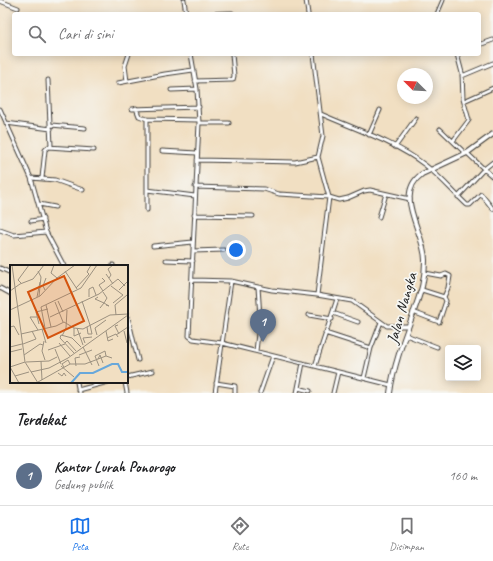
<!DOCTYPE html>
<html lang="id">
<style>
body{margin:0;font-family:Caveat,sans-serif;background:#f2f2f2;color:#202124}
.controls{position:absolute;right:12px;bottom:12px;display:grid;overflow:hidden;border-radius:4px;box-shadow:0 2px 10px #0003}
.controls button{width:36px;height:36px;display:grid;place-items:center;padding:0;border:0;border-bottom:1px solid #e0e0e0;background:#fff;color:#202124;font:20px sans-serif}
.compass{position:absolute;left:397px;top:68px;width:36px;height:36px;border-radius:50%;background:#fff;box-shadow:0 2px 10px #0003;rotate:294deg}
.you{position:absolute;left:236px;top:250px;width:14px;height:14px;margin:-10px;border:3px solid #fff;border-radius:50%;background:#1a73e8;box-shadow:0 0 0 6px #1a73e833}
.badge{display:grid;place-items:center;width:26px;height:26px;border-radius:50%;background:#1a73e8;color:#fff;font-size:13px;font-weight:700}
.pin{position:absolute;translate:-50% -33px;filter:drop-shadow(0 1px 2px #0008)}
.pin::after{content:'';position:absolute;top:21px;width:14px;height:12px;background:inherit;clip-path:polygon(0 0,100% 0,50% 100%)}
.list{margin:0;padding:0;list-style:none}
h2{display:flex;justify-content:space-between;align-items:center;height:52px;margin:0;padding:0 16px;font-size:17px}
h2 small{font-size:13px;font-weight:400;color:#757577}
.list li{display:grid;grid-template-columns:26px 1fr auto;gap:12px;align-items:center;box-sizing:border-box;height:60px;padding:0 16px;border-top:1px solid #e0e0e0}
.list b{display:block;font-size:15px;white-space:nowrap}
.list p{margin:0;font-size:13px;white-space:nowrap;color:#757577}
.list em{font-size:13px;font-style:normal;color:#757577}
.icon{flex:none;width:22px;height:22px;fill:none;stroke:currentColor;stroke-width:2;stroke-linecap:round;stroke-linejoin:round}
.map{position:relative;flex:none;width:493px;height:393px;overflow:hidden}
.search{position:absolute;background:#fff;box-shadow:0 2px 10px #0003;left:12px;right:12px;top:12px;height:44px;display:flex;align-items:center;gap:10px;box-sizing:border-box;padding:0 14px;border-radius:4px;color:#757577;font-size:15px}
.sheet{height:112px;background:#fff}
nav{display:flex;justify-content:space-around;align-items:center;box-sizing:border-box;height:56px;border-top:1px solid #e0e0e0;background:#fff;font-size:11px;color:#757577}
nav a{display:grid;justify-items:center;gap:2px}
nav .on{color:#1a73e8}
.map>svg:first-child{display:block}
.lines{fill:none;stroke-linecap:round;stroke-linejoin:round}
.minor-casing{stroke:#3c3935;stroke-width:5}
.tertiary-casing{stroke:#3c3935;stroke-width:6}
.minor{stroke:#fff;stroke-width:3}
.tertiary{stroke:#fff;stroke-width:4}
.labels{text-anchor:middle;stroke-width:3.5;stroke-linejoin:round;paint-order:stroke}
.street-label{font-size:16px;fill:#1c1c1c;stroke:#f6f6f2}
.inset-river{fill:none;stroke:#68a8db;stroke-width:2}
.inset-road{fill:none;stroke:#9c9180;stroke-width:1}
.view{fill:#d4530e;fill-opacity:0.15;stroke:#d4530e;stroke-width:2}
.inset-edge{fill:none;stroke:#1c1c1c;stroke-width:2}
</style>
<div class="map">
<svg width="493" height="393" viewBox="0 0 493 393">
<rect width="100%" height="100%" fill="#f6f6f2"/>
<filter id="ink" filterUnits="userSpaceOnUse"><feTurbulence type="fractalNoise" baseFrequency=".025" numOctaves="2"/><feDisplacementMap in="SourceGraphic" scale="8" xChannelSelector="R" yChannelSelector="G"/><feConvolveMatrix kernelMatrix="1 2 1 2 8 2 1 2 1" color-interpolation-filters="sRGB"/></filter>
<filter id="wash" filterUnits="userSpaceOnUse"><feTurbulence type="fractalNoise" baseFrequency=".012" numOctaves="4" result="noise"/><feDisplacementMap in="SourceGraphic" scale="16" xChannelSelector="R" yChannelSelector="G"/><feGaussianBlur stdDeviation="0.9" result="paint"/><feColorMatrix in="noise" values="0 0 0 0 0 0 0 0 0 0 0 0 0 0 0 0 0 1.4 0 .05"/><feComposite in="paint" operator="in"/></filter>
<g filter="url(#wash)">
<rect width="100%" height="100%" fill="#f1dfc2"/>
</g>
<g filter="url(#ink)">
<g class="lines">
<!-- minor casing -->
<g class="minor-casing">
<path id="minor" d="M 184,0 L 186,14
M 306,0 L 308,14
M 0,1 L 18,8
M 200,14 L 232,13
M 437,14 L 443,0
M 479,45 L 493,40
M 191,54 L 197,89 L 199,123 L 189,336 L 193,339 L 222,343 L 391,385
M 313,54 L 323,136 L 318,157 L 329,197 L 317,295
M 462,76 L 493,63
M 48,80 L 51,146
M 127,81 L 125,66 L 129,54
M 195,81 L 233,80 L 234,76 L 232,54
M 118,83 L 165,74 L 193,70
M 171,90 L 197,89
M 464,101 L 493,88
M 136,108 L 139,116 L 147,119 L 147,210
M 0,109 L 31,178 L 46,232 L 64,266
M 132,109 L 199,107
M 321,114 C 355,129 395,142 425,165 C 440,176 453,192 467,205 L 470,205 L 481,194 L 493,209
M 147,119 L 199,120
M 6,123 L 51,129
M 199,123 L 229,123
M 51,125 L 85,128
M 440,129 L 465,153
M 369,135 L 380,110
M 453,141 L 469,120 L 463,99 L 462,73 L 457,54
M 395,147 L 416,118
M 162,151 L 197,153
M 197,160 L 295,162 L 318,157
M 492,176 L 484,169 L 493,162
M 31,178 L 55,180 L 83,190
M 42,178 L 45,150 L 48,147 L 94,150
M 195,187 L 264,189 L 279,194 L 329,197 L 339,200 L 348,198 L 364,191 L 370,190 L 410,199
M 147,190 L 195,196
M 458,197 L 484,169 L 467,153
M 39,204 L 55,207
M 194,215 L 253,216
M 379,217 L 386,194
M 31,221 L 43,219
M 0,230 L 14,235 L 46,232
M 153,246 L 193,242
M 193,251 L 224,250
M 166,260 L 193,261
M 113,265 L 113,266
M 0,268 L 11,273
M 193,280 L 231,281 L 272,290 L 317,295 L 352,301 L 387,326 L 408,326
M 0,288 L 11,294
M 422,290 L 444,297
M 413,312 L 439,322 L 446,301 L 444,297 L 448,288 L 450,276 L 446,274 L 441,276 L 425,273
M 127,313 L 138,360
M 333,313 L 358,322
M 309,315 L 332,319
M 325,333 L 371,348
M 406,335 L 437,347
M 256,351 L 260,317 L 258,287
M 315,366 L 337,299
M 127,377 L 153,371
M 364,378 L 371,348 L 381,322
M 77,382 L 79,393
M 125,382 L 127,393
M 216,383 L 235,386 L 235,393
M 298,388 L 310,391
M 78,390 L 108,382
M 215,393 L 231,281
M 260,393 L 273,356
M 297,393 L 303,363
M 333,393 L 338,372"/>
</g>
<!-- tertiary casing -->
<g class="tertiary-casing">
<path id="tertiary" d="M 390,393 C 393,368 403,341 412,317 C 419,296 425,284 425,261 C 426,234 392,195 422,174 L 467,153 L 493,134"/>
</g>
<!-- minor -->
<use href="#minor" class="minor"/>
<!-- tertiary -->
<use href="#tertiary" class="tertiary"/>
</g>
</g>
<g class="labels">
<!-- street labels -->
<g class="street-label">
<text transform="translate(401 308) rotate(-74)" y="6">Jalan Nangka</text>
</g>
</g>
<!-- overview -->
<g transform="translate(10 265)">
<rect width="118" height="118" fill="#f1dfc2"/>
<path class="inset-river" d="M 61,118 L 70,108 L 83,108 L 102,99 L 108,99 L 112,107 L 118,107"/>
<path class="inset-road" d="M 2,0 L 15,97 L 28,118M 44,0 L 41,8 L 47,13M 28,6 L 31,12 L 29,31M 55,6 L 67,24M 96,9 L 103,19M 92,13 L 95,16 L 89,20 L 93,26M 99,13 L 101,10 L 98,4 L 103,0M 11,18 L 8,15 L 19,0M 101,21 L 113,30M 66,23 L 79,9 L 77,7 L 81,0M 35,25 L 33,21 L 36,13M 109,25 L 118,16M 0,26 L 10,19 L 23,14 L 34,0M 93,27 L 97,33 L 94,38 L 99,41 L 96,40M 27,32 L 30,17M 79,32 L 79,24 L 83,22 L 86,30M 88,32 L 85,34 L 94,38 L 90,43M 48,36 L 53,47M 72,36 L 80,60M 45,37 L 53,57M 103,38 L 113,30M 36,40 L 41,62M 0,45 L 30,31 L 47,13 L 65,0M 106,50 L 105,40 L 117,30M 27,52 L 20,52 L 28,65M 40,52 L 89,29 L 108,14 L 115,21M 29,59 L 26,47 L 38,44M 108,60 L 105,61 L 109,69M 0,62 L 4,61 L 9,70M 77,62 L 78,69 L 82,69 L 80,60M 35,63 L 31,42 L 71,23 L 87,0M 64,63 L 64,71 L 71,68M 67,63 L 73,80M 32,64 L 36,78M 96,66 L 98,76 L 103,74M 114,66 L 117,78M 11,69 L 46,61 L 54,57 L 64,63 L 73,64 L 100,50 L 118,49M 87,70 L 85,63 L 96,55M 106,70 L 118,62M 52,71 L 56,63 L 57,45M 97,73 L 106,69 L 108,72M 34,76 L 32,86 L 35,95M 49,78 L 60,91M 55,78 L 57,76 L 66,86M 75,78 L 73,73 L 82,72M 13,79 L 26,74 L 22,66M 0,82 L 12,79M 73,82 L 82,100M 45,84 L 51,99M 38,85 L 55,79M 0,87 L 12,84M 64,88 L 50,73 L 51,70 L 62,73 L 71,82M 14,90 L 30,79 L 33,80M 69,90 L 82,85M 88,94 L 90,90 L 93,98M 31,96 L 32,115M 16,97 L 39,96 L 47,92M 51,101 L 64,112M 66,101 L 65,93 L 70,92M 89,101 L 85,91 L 95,86 L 96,91M 0,102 L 9,118M 0,102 L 15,97M 54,102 L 52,99 L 58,95 L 60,99M 21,107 L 39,103 L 58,93 L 118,50M 48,108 L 52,111 L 54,108 L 56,111M 5,111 L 19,107M 28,117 L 60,99 L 75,99 L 96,91 L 102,93"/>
<path class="view" d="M 54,11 L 74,56 L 38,73 L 18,27 Z"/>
<rect width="118" height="118" class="inset-edge"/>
</g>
</svg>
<div class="controls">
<button><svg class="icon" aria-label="layers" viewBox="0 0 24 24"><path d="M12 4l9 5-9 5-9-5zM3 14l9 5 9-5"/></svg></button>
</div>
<svg class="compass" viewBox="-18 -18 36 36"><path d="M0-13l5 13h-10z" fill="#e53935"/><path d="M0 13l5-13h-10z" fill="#757577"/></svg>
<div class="you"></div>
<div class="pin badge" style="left:263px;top:342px;background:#5c6f8a">1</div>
<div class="search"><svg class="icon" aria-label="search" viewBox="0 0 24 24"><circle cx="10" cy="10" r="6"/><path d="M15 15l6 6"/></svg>Cari di sini</div>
</div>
<section class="sheet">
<h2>Terdekat<small></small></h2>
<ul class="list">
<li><span class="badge" style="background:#5c6f8a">1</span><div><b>Kantor Lurah Ponorogo</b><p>Gedung publik</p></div><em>160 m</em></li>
</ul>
</section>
<nav>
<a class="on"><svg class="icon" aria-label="map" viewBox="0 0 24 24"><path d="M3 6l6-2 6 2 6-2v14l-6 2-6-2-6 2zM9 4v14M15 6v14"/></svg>Peta</a>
<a><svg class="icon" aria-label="directions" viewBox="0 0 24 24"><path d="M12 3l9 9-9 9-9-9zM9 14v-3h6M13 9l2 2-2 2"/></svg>Rute</a>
<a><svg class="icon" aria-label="saved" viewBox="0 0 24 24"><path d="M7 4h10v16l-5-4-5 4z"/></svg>Disimpan</a>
</nav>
